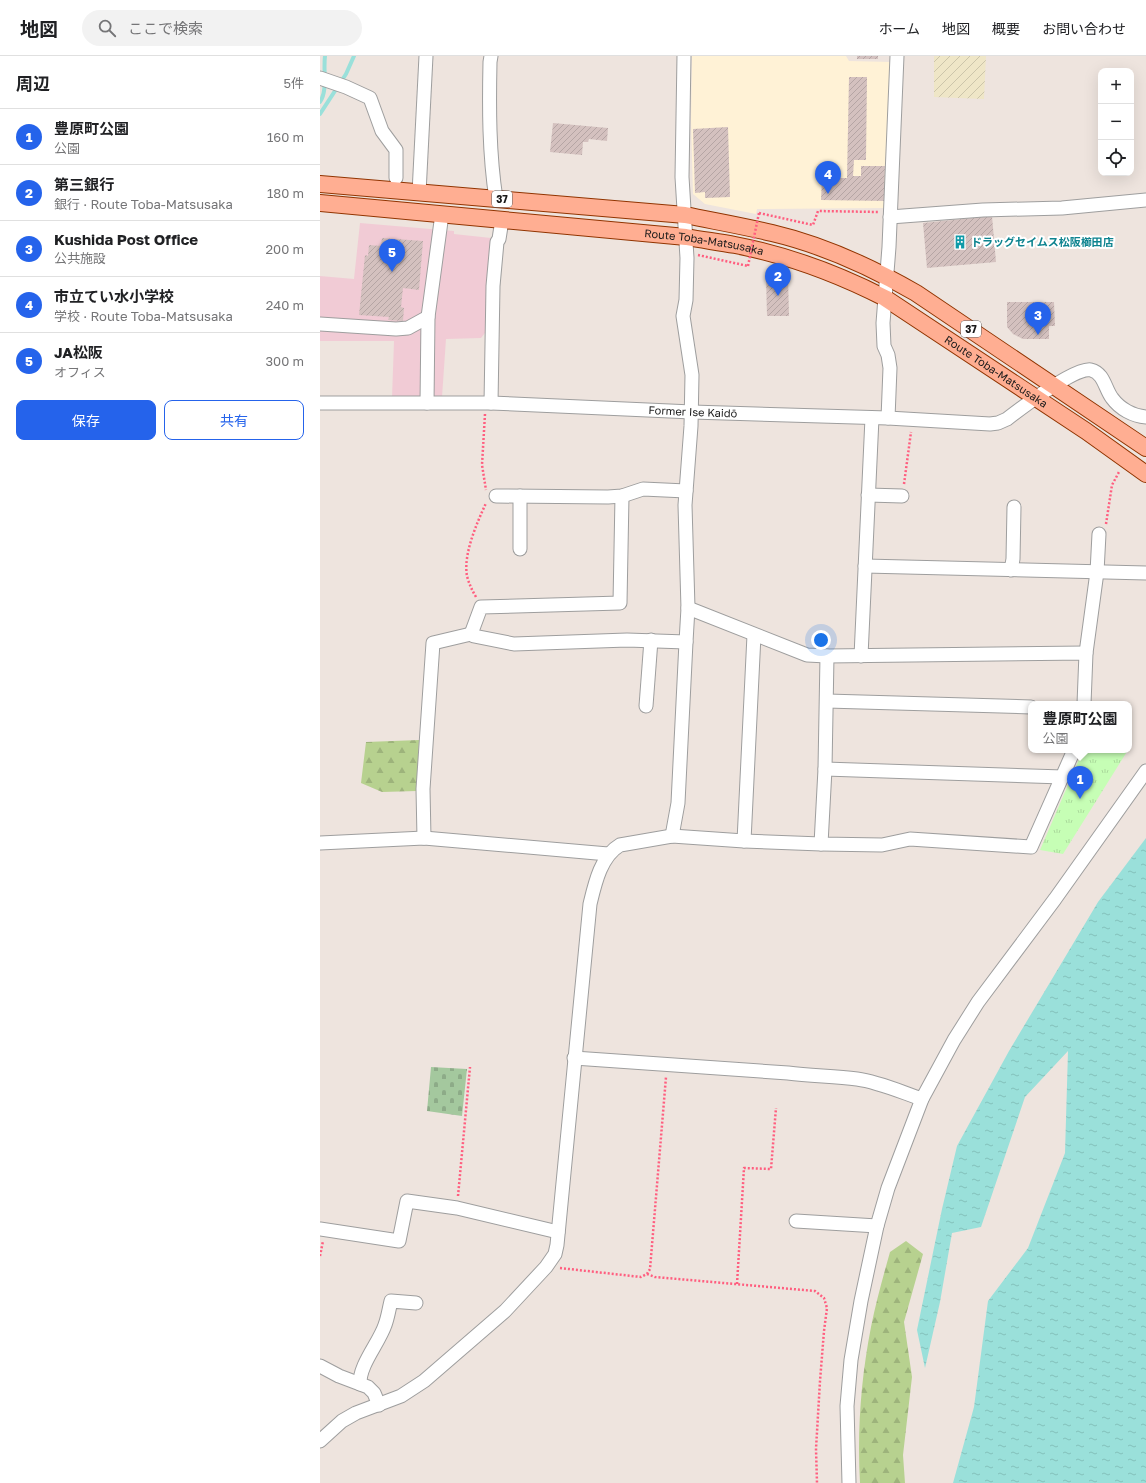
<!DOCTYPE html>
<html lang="ja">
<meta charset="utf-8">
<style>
body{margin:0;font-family:"Golos Text","Noto Sans JP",sans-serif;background:#f2f2f2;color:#202124}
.controls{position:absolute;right:12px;top:12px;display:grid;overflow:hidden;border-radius:8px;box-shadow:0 4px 16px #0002}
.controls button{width:36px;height:36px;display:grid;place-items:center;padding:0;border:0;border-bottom:1px solid #e0e0e0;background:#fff;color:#202124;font:20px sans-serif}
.you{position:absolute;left:501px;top:584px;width:14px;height:14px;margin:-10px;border:3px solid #fff;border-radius:50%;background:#1a73e8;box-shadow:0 0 0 6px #1a73e833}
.badge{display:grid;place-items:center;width:26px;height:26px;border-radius:50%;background:#2563eb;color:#fff;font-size:13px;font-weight:700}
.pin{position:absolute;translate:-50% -33px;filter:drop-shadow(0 1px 2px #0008)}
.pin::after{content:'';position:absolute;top:21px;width:14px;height:12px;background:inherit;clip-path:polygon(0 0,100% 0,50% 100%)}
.popup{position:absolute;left:708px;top:645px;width:104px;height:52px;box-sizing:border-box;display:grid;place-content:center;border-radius:8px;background:#fff;filter:drop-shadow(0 1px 3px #0005);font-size:13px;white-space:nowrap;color:#757577}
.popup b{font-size:15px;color:#202124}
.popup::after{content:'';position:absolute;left:50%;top:100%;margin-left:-8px;border:8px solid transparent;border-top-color:#fff}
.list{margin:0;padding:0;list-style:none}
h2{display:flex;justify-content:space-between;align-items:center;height:52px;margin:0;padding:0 16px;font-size:17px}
h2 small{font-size:13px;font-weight:400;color:#757577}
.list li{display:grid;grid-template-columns:26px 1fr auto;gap:12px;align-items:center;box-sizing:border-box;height:56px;padding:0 16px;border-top:1px solid #e0e0e0}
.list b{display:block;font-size:15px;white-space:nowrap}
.list p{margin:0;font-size:13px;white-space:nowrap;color:#757577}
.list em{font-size:13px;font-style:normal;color:#757577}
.actions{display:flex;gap:8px;padding:12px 16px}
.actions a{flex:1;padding:9px 0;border:1px solid #2563eb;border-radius:8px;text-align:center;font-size:14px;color:#2563eb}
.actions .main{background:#2563eb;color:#fff}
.icon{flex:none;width:22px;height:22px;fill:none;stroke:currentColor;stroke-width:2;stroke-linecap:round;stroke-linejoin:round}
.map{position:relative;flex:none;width:826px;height:1427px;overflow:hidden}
header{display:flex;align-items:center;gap:24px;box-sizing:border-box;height:56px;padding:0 20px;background:#fff;border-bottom:1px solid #e0e0e0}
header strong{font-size:19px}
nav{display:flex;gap:22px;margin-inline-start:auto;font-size:14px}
.search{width:280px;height:36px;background:#f2f2f2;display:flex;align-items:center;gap:10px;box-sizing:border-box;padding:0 14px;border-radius:22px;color:#757577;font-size:15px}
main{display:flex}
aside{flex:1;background:#fff}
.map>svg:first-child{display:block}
.commercial{fill:#f1cbd5}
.education{fill:#fff2d6}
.farmland{fill:url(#farmland-furrows)}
.forest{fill:url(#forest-firs)}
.cemetery{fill:url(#cemetery-stones)}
.park{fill:url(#park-tufts)}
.water{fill:url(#water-ripples)}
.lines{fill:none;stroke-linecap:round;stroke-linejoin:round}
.stream{stroke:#9ae0da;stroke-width:4}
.building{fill:url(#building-hatch)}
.minor-casing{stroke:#9e9e9e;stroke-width:15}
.major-casing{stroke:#913400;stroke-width:18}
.path{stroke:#ff5e7f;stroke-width:2.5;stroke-dasharray:2 2;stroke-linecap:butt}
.minor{stroke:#fff;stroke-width:13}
.major{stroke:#ffae92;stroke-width:16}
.path-bridge{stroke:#ff5e7f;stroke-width:2.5;stroke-dasharray:2 2;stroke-linecap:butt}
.labels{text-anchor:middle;stroke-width:4;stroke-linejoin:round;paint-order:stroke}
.shield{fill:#fff;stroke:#5f5f5f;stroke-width:1}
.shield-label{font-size:10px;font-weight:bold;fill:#1a1a1a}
.culture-label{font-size:11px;font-weight:bold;fill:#0d838f;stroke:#fff;text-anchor:start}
.street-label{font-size:11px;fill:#1a1a1a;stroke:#fff}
</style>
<header>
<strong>地図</strong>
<div class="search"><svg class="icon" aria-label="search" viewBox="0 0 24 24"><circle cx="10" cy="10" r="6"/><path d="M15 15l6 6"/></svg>ここで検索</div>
<nav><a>ホーム</a><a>地図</a><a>概要</a><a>お問い合わせ</a></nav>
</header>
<main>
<aside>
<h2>周辺<small>5件</small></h2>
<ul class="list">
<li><span class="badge">1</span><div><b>豊原町公園</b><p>公園</p></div><em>160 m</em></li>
<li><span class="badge">2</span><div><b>第三銀行</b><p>銀行 · Route Toba-Matsusaka</p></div><em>180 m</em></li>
<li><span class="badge">3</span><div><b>Kushida Post Office</b><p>公共施設</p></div><em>200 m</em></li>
<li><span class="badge">4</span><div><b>市立てい水小学校</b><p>学校 · Route Toba-Matsusaka</p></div><em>240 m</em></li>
<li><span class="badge">5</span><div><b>JA松阪</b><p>オフィス</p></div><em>300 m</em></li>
</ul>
<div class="actions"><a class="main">保存</a><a>共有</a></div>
</aside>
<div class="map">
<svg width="826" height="1427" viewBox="0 0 826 1427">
<defs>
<pattern id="farmland-furrows" width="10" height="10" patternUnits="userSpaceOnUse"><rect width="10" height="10" fill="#efe6c7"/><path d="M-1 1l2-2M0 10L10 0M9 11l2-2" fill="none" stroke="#ccc5aa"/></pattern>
<pattern id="forest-firs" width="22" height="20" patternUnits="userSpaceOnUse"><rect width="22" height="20" fill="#b7d18f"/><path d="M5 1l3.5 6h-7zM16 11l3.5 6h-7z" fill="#9db37b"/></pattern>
<pattern id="cemetery-stones" width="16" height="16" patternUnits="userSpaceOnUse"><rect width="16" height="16" fill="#a4c89e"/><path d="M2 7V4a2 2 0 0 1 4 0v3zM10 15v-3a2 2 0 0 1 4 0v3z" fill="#8dab88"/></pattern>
<pattern id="park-tufts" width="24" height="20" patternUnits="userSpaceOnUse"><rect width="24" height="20" fill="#c6feb5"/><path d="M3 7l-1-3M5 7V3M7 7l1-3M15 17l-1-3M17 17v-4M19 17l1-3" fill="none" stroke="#aad99b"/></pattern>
<pattern id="water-ripples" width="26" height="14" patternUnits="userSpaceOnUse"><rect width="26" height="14" fill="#9ae0da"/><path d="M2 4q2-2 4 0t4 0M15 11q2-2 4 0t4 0" fill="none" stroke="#84c0ba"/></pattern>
<pattern id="building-hatch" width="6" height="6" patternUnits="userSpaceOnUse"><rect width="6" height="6" fill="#d4c1bf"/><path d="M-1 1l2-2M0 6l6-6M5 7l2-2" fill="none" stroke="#b5a5a4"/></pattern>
</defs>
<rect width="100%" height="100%" fill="#eee4de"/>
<!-- commercial -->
<path class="commercial" d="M 40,167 L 134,175 L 134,178 L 171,182 L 168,273 L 161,282 L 126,283 L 122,341 L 72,342 L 74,285 L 0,285 L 0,220 L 34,223 Z"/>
<!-- education -->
<path class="education" d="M 372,0 L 526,0 L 529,5 L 571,6 L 566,152 L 437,153 L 436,158 L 385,148 L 373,138 L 371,64 Z"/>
<!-- farmland -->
<path class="farmland" d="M 614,0 L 666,0 L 664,43 L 614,41 Z"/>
<!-- forest -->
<path class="forest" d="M 99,684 L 97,735 L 62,736 L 41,727 L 46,686 Z
M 586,1185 L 603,1198 L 584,1266 L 592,1321 L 583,1399 L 585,1427 L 540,1427 C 537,1375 541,1322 551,1271 C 556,1246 563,1221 570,1196 Z"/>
<!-- cemetery -->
<path class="cemetery" d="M 111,1011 L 147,1013 L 142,1060 L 107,1055 Z"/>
<!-- park -->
<path class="park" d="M 763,694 L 808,694 L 743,798 L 720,794 Z"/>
<!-- water -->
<path class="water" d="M 826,782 L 826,1427 L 633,1427 L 654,1351 L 668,1245 L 708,1192 L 745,1097 L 748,995 L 705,1041 L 661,1171 L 632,1177 L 620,1246 L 605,1312 L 597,1274 L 622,1153 L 637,1090 L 689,995 L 778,846 Z"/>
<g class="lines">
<!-- stream -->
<path class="stream" d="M 0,46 C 8,34 3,15 5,0
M 0,58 L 26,18 L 34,0"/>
</g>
<!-- building -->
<path class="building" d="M 537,0 L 558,0 L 558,3 L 537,3 Z
M 529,21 L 547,21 L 546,104 L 534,104 L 533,120 L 541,120 L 541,110 L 565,110 L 564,145 L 501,144 L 502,122 L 527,122 Z
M 233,67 L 288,72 L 287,85 L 269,83 L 268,86 L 263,86 L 262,99 L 230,96 Z
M 408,71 L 410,141 L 385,142 L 385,136 L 375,137 L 373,73 Z
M 672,160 L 676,206 L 607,212 L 603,167 Z
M 62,182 L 103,185 L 99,234 L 83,232 L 81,251 L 84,252 L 83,265 L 68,264 L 69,261 L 39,259 L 45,199 L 48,200 L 49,189 L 61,190 Z
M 446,221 L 468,221 L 469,260 L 447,260 Z
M 687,246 L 734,246 L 735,270 L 729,270 L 729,283 L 703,283 L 693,278 L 687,271 Z"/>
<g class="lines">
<!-- minor casing -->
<g class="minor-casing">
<g id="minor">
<path d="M 171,0 L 170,6 C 169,52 169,97 176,143"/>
<path d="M 0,22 L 26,31 L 50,42 L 62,75 L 76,94 L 76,122"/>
<path d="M 99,137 L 106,0"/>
<path d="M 570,161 L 663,154 L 742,152 L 826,144"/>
<path d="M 0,268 L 76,273 L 88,272 L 108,261 L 122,158"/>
<path id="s1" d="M 0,347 L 171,347 L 372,356 L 568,362 L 670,368 L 678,367 L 687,363 C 700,353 756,310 771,314 C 784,317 785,333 792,342 C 800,353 813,360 826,361"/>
<path d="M 107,347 L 108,261"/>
<path d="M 171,347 L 173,230 L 177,186 L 179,183 L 182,164"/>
<path d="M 568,362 L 570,312 L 568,299 L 564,290 L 563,267 L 569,191 L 577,0"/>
<path d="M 548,439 L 582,440"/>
<path d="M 176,440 L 288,441 L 302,440 L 323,433 L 366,435"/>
<path d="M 200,440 L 200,493"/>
<path d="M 545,510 L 826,517"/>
<path d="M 691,514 L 693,503 L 694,451"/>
<path d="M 368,552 L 487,599 L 507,600 L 766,597 L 764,648"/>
<path d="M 151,578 L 161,551 L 300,547 L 302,440"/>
<path d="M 766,597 L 777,516 L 779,478"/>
<path d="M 541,600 L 552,362"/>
<path d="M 507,645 L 711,651"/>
<path d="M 326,650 L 331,584"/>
<path d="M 505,713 L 743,721"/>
<path d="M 352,780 L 358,747 L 366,586 L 368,552 L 365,449 L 371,370 L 372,319 L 363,260 L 366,244 L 367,202 L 362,121 L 364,0"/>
<path d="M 104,782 L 103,733 L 113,587 L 151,578 L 154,580 L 194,588 L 307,584 L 366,586"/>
<path d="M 424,785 L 434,579"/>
<path d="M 0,787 L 104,782 L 288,798"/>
<path d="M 501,788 L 505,713 L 507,600"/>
<path d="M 254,1002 L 468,1017 C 491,1020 514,1020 537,1023 C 559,1026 581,1036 602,1043"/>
<path d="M 476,1165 L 557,1170"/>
<path d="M 0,1173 L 79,1185 L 87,1145 L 137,1152 L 238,1176"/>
<path d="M 0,1310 L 19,1320 L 48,1331 L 54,1337 L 59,1349"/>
<path d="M 40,1328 C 39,1309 59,1287 65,1269 C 68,1261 69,1253 71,1245 L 96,1247"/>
<path d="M 0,1385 L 22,1365 L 36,1357 L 81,1340 L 104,1325 L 185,1255 L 226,1211 L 235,1198 L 237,1189 L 270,848 C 275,827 281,800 300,789 L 352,780 L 424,785 L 501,788 L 562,789 L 590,783 L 711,791 L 754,694"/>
<path d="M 529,1427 L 527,1350 L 531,1304 L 541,1245 L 557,1170 L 568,1132 L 602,1043 L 634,984 L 658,946 L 735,843 L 826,715"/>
</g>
</g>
<!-- major casing -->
<g class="major-casing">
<g id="major">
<path d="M 0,128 L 365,159 C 394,165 423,170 452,177 C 503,189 551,211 596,237 L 826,392"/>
<path id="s2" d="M 0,147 L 366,181 C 382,184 399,186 415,189 C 467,199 518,218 565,242 L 766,375 L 826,418"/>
</g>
</g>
<!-- path -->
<path class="path" d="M 439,157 L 493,169 L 498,155 L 559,156
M 378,199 L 428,210
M 165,358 L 162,409 L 166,434
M 584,428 L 591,376
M 786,468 L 792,429 L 799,416
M 156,541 C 152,534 149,528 147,520 C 143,498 157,467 166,447
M 138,1140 L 150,1011
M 0,1200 L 3,1185
M 240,1212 L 321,1221 L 327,1218 L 330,1213 L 346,1021
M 327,1218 L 335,1221 L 495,1235 L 504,1242 L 507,1252 L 504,1275 L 500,1325 L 496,1393 L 497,1427
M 417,1228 L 424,1112 L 451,1113 L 456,1052"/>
<!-- minor -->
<use href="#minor" class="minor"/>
<!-- major -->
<use href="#major" class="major"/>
<!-- path-bridge -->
<path class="path-bridge" d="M 428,210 L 439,157"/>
</g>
<!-- icons -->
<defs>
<g id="building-bare" transform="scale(1.08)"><path d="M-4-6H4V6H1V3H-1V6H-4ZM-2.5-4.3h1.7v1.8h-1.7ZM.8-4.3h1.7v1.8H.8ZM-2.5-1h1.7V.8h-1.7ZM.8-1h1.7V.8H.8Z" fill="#0f9aa8" stroke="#fff" stroke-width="2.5" paint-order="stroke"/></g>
</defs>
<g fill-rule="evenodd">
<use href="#building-bare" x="640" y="186"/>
</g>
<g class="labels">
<!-- shield labels -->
<g class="shield">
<rect x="172" y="135" width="20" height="16" rx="3"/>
<rect x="641" y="265" width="20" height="16" rx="3"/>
</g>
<g class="shield-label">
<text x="182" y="147">37</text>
<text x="651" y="277">37</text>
</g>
<!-- culture labels -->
<g class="culture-label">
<text x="651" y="190">ドラッグセイムス松阪櫛田店</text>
</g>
<!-- street labels -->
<g class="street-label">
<text dy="4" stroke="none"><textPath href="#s2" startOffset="386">Route Toba-Matsusaka</textPath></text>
<text dy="4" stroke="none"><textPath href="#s2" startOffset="710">Route Toba-Matsusaka</textPath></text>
<text dy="4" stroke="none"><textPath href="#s1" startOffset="373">Former Ise Kaidō</textPath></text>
</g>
</g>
</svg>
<div class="controls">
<button>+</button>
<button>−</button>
<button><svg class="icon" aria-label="locate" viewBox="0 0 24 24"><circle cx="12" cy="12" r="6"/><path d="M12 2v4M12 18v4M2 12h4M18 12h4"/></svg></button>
</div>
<div class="you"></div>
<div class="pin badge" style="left:760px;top:743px">1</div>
<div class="popup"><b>豊原町公園</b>公園</div>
<div class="pin badge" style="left:458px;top:240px">2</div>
<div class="pin badge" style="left:718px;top:279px">3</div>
<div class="pin badge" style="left:508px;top:138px">4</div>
<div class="pin badge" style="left:72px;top:216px">5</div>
</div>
</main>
